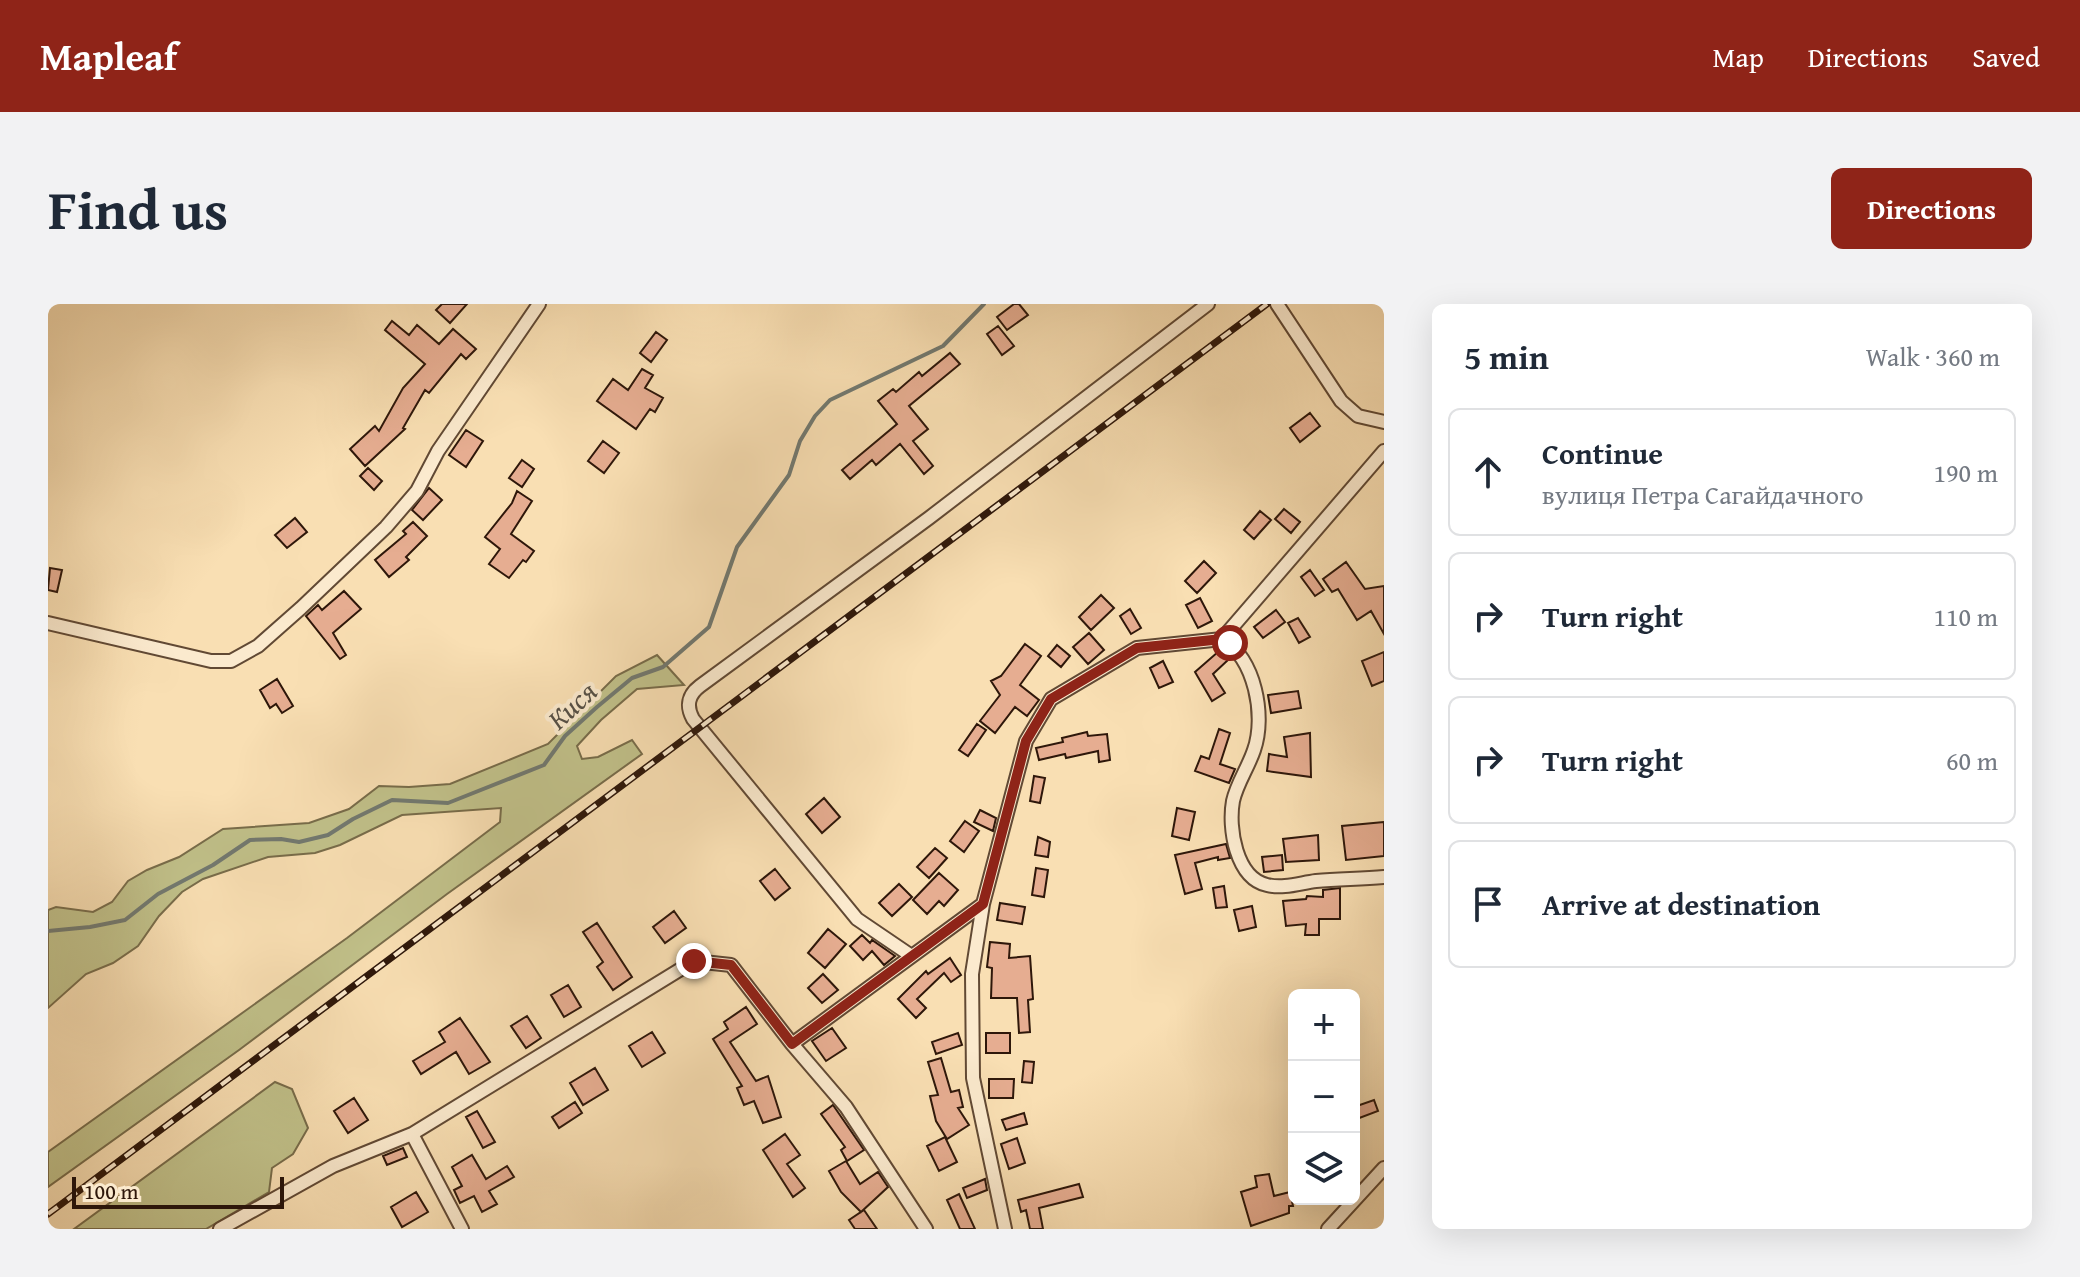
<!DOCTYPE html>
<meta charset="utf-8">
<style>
body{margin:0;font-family:"Gentium Book Plus",serif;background:#f2f2f3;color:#1f2937}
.controls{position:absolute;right:24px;bottom:24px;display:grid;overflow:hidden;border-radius:12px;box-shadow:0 8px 32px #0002}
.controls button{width:72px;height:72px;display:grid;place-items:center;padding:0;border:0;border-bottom:2px solid #e0e1e3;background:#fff;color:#1f2937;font:40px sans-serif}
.scale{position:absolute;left:24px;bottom:20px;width:212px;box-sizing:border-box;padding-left:8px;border:4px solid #2e170a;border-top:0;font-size:22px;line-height:28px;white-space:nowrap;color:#2e170a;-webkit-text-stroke:6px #fbeace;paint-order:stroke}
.stop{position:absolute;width:24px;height:24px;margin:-18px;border:6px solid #8f2418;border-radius:50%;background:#fff}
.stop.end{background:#8f2418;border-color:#fff;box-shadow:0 2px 8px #0008}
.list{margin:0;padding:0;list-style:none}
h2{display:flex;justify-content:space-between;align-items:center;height:104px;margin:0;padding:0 32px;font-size:34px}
h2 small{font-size:26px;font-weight:400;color:#747a83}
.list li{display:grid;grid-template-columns:52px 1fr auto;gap:24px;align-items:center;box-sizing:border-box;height:128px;margin:0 16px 16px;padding:0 16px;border:2px solid #e0e1e3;border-radius:12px}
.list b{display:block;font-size:30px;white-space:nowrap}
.list p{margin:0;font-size:26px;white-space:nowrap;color:#747a83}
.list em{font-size:26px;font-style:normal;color:#747a83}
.icon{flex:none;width:44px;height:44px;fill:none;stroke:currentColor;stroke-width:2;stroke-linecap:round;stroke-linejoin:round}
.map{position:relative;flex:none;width:1336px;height:925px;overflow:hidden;border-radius:12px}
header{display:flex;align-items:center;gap:48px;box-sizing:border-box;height:112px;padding:0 40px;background:#8f2418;color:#fff}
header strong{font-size:38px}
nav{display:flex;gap:44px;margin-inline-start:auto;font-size:28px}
.intro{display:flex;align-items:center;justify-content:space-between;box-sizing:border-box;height:192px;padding:0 48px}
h1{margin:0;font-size:56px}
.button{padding:20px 36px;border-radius:12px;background:#8f2418;color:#fff;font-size:28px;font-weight:700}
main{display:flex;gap:48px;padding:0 48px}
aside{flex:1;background:#fff;border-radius:12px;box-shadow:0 8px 32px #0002}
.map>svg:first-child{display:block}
.green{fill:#c1c18a;stroke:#786c4a;stroke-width:2}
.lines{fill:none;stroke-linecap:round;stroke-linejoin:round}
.stream{stroke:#727970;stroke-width:4}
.building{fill:#e6ad91;stroke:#2e170a;stroke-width:2}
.minor-casing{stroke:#614934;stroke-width:16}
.minor{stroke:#fbeace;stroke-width:12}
.rail-casing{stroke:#2e170a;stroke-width:7}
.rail{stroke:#fbeace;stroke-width:4;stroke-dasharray:12;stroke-linecap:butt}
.route{stroke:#8f2418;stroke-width:10}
.labels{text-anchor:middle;stroke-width:8;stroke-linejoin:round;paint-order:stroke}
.water-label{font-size:28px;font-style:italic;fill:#565046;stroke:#fbeace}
</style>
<header>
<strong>Mapleaf</strong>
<nav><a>Map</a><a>Directions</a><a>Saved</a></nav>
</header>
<div class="intro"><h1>Find us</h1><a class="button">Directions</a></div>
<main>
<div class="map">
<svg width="1336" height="925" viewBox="0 0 1336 925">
<rect width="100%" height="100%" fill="#f9dfb3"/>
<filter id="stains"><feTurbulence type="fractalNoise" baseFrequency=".0025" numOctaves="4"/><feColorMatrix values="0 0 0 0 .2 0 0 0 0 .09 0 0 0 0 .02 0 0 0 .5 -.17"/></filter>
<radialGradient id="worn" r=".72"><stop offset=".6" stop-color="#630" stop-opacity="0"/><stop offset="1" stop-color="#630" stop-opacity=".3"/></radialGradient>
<!-- green -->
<path class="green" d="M 609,351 L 636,381 L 589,385 L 553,416 L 529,442 L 534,455 L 550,453 L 584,436 L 594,450 L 399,590 L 191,746 L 0,883 L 0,848 L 299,634 L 452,518 L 453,504 L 354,511 L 292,541 L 267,549 L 220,553 L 155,575 L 134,588 L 111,612 L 90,642 L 65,659 L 38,670 L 0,704 L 0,606 L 8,603 L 45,608 L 64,598 L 80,577 L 99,566 L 131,553 L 175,525 L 261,519 L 301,505 L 331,482 L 361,483 L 402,480 L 500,440 L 568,372 Z
M 227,778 L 244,785 L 260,824 L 245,850 L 224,864 L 221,888 L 158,925 L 26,925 Z"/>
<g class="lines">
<!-- stream -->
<path class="stream" d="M 0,627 L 42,623 L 77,616 L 110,590 L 165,561 L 202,536 L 233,535 L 251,538 L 280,531 L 305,515 L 344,496 L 400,499 L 496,461 L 517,432 L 549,403 L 584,374 L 615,363 L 661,323 L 689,243 L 741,171 L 752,137 L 767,112 L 782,96 L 895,42 L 936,0"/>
</g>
<!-- building -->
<path class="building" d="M 394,0 L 419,0 L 402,19 L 388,6 Z
M 966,0 L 971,0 L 980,11 L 959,26 L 949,13 Z
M 344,17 L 361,31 L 369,21 L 391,40 L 405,25 L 428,45 L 418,55 L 413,50 L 381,89 L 377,86 L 355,124 L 357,125 L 317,162 L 302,145 L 327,122 L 331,127 L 355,84 L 377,60 L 337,26 Z
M 950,22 L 966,42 L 954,51 L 939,30 Z
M 608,28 L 619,36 L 603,58 L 592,49 Z
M 902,49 L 912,60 L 861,102 L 880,125 L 865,137 L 885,162 L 876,170 L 852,140 L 828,161 L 824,156 L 802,175 L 794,166 L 849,120 L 830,97 L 845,85 L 848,88 L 871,68 L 874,72 Z
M 594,65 L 605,71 L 597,84 L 615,94 L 607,108 L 602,105 L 588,125 L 549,97 L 565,75 L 580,86 Z
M 1262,109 L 1272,122 L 1252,138 L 1242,124 Z
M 418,126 L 435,137 L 418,163 L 401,151 Z
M 555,137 L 571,149 L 556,169 L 540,157 Z
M 474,156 L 486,165 L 474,183 L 461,174 Z
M 320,164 L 334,177 L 326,186 L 312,172 Z
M 381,184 L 394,196 L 375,216 L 364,206 Z
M 469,187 L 484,197 L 463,230 L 486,247 L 478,258 L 475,256 L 461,274 L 441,260 L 452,245 L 437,233 L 464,199 Z
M 1236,205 L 1252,218 L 1243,229 L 1227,215 Z
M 1212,207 L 1223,216 L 1206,235 L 1196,226 Z
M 247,214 L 259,228 L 239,244 L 227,231 Z
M 365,218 L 379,232 L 358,253 L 361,256 L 341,273 L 327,256 L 358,230 L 355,227 Z
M 1156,257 L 1168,269 L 1149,289 L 1137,277 Z
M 1298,258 L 1317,285 L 1336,282 L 1336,330 L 1323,307 L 1309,316 L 1290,285 L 1284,288 L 1275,275 Z
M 2,264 L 14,266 L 9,288 L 0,286 Z
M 1262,266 L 1276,286 L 1267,292 L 1253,273 Z
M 296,287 L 313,305 L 285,329 L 298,351 L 292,355 L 258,312 L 270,301 L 274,306 Z
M 1053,291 L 1066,304 L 1043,326 L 1031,313 Z
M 1152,294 L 1164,317 L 1150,324 L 1138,301 Z
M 1082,305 L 1093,324 L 1083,330 L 1072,312 Z
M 1228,306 L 1237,318 L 1215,334 L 1206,323 Z
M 1250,314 L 1262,333 L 1251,339 L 1240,319 Z
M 1041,329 L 1056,346 L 1040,360 L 1025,343 Z
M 977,340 L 993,352 L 972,381 L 991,396 L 979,412 L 967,403 L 947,429 L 932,417 L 952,391 L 943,377 L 953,372 Z
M 1009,341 L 1022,352 L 1013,363 L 1000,352 Z
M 1171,347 L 1180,356 L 1165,370 L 1177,389 L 1164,397 L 1147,368 Z
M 1336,348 L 1336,377 L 1324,382 L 1314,357 Z
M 1115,357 L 1125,378 L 1111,384 L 1102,364 Z
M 229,375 L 245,402 L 234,409 L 228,400 L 222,404 L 212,386 Z
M 1250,387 L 1253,404 L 1223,409 L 1220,391 Z
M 929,420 L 938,426 L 920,452 L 911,446 Z
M 1171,425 L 1182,429 L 1172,460 L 1187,465 L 1181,479 L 1147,467 L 1153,452 L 1161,455 Z
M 1039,428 L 1040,432 L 1059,430 L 1062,456 L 1051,458 L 1050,447 L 1018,454 L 1017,450 L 991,456 L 988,444 L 1015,438 L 1014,434 Z
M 1262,429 L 1263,473 L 1219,467 L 1221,450 L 1239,453 L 1236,433 Z
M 986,472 L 997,474 L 992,499 L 982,497 Z
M 776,494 L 792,513 L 774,529 L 758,510 Z
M 1129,504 L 1147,508 L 1141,536 L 1124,532 Z
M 932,506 L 948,514 L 945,527 L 926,518 Z
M 917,517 L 931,527 L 916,548 L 902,537 Z
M 1336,518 L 1336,552 L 1298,556 L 1294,522 Z
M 1270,531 L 1271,556 L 1238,558 L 1235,535 Z
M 990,533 L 1002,538 L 1000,553 L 987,551 Z
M 1178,540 L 1182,554 L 1170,556 L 1170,553 L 1147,559 L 1154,585 L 1137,590 L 1127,551 Z
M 887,544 L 899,554 L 881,574 L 869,563 Z
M 1234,551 L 1235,566 L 1216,568 L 1214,553 Z
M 988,564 L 1000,566 L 996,593 L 984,591 Z
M 727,565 L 742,584 L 727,596 L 712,577 Z
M 891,569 L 910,586 L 896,602 L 891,597 L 879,610 L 865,596 Z
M 851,580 L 864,593 L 844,612 L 831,599 Z
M 1176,582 L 1179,603 L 1168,604 L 1165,584 Z
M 1292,584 L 1292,615 L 1271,615 L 1271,631 L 1257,631 L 1258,620 L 1238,622 L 1235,597 L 1258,595 L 1259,592 L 1275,593 L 1275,586 Z
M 952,599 L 977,603 L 974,620 L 949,616 Z
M 1204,602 L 1208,623 L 1191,627 L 1186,606 Z
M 626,607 L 638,624 L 617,639 L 605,623 Z
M 549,619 L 584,673 L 565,686 L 549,663 L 555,658 L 535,628 Z
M 780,625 L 798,640 L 777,664 L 760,649 Z
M 814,631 L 822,639 L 824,636 L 847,652 L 836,661 L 824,647 L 815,656 L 802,642 Z
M 942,638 L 962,640 L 961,654 L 982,652 L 985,695 L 980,696 L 982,728 L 971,729 L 969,694 L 943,694 L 944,664 L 939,663 Z
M 902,654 L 913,671 L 903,678 L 896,669 L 869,695 L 878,704 L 868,714 L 850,695 L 878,667 L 880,670 Z
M 775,670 L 790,686 L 774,699 L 760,684 Z
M 520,681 L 533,703 L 516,713 L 503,691 Z
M 698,703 L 709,720 L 682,738 L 708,777 L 720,772 L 733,813 L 715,819 L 706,797 L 696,801 L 689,784 L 694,782 L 665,735 L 680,725 L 676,718 Z
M 479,712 L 493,734 L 478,744 L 463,722 Z
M 412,714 L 442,758 L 421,770 L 408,748 L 373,770 L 365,757 L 397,738 L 391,728 Z
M 784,724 L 798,744 L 778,757 L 764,737 Z
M 604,728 L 617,749 L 594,763 L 581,742 Z
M 910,729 L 914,741 L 888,750 L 884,738 Z
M 938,729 L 962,729 L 962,749 L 938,749 Z
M 893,754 L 903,788 L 911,786 L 915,803 L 910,804 L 921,821 L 899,835 L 888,817 L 882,792 L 890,791 L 880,758 Z
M 976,757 L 986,758 L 984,779 L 974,778 Z
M 547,764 L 560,786 L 535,801 L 522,779 Z
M 941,775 L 966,775 L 965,794 L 941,794 Z
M 306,794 L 320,816 L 300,829 L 286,807 Z
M 1326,796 L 1330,807 L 1306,816 L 1306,803 Z
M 527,798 L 534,809 L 511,824 L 504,813 Z
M 785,801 L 816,846 L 799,857 L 793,846 L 797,843 L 773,810 Z
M 429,807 L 447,838 L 435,844 L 418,813 Z
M 976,809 L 979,820 L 958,826 L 954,816 Z
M 737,830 L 752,851 L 739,860 L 757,884 L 745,893 L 715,846 Z
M 897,833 L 909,858 L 891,867 L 879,842 Z
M 969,834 L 977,859 L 961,865 L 953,840 Z
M 355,844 L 359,853 L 339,861 L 335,852 Z
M 424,851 L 438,875 L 459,862 L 466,873 L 441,887 L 449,900 L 434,908 L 426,892 L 412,899 L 406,886 L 414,882 L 404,863 Z
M 798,857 L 812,880 L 830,868 L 840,883 L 813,908 L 793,888 L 781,867 Z
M 1221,870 L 1226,892 L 1242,888 L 1245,902 L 1241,902 L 1241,909 L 1203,922 L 1193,888 L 1209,883 L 1207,872 Z
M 937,875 L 939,886 L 919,894 L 915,884 Z
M 1031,880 L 1035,893 L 991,904 L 995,925 L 982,925 L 978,906 L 973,908 L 970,896 Z
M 368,888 L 380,908 L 354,923 L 343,903 Z
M 911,890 L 927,925 L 912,925 L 899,896 Z
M 816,906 L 829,925 L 807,925 L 801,916 Z"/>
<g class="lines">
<!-- minor casing -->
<g class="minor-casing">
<path id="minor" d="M 1229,0 L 1293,97 L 1310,112 L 1336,118
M 0,319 L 163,357 L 183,357 L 210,342 L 253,304 L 338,223 L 369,187 L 390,147 L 491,0
M 1174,335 C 1207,354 1218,412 1206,446 C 1200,464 1189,479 1185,497 C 1180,524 1188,574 1219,581 C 1236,585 1252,579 1268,577 C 1291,575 1313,575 1336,573
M 862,651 L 809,615 L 645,415 C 638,402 640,391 652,382 L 881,214 L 1160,0
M 744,740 L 935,600
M 364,830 L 414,925
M 172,925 L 285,862 L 364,830 L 646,657 L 683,661 L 744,740 L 798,803 L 878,925
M 957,925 L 925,774 L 924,670 L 935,600 L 978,437 L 1003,395 L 1089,344 L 1174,335 L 1336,147
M 1280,925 L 1336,864"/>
</g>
<!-- minor -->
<use href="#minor" class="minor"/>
<!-- rail casing -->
<g class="rail-casing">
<path id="rail" d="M 0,910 L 1219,0"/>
</g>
<!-- rail -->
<use href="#rail" class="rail"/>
</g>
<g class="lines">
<!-- route -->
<path class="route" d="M 646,657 L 683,661 L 744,740 L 935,600 L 978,437 L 1003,395 L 1089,344 L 1174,335 L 1182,339"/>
</g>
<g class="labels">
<!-- water labels -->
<g class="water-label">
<text transform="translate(524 401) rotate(-43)" y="10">Кися</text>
</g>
</g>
<rect width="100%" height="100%" filter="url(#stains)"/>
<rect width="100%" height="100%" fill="url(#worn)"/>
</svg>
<div class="controls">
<button>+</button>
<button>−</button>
<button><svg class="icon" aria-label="layers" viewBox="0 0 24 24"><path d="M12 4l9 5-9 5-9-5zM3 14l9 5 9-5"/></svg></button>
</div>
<div class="scale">100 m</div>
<div class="stop" style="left:1182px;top:339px"></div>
<div class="stop end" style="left:646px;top:657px"></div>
</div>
<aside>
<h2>5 min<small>Walk · 360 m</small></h2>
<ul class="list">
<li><svg class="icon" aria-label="ahead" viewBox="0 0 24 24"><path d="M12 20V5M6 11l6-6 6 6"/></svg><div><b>Continue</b><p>вулиця Петра Сагайдачного</p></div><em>190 m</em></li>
<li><svg class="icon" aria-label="right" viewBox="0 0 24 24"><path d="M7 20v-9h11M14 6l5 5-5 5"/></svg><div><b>Turn right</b></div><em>110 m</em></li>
<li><svg class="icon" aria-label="right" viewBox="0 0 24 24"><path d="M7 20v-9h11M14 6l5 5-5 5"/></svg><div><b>Turn right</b></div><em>60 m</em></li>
<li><svg class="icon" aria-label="arrive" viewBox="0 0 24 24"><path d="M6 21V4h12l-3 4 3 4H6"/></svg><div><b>Arrive at destination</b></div></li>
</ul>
</aside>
</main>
